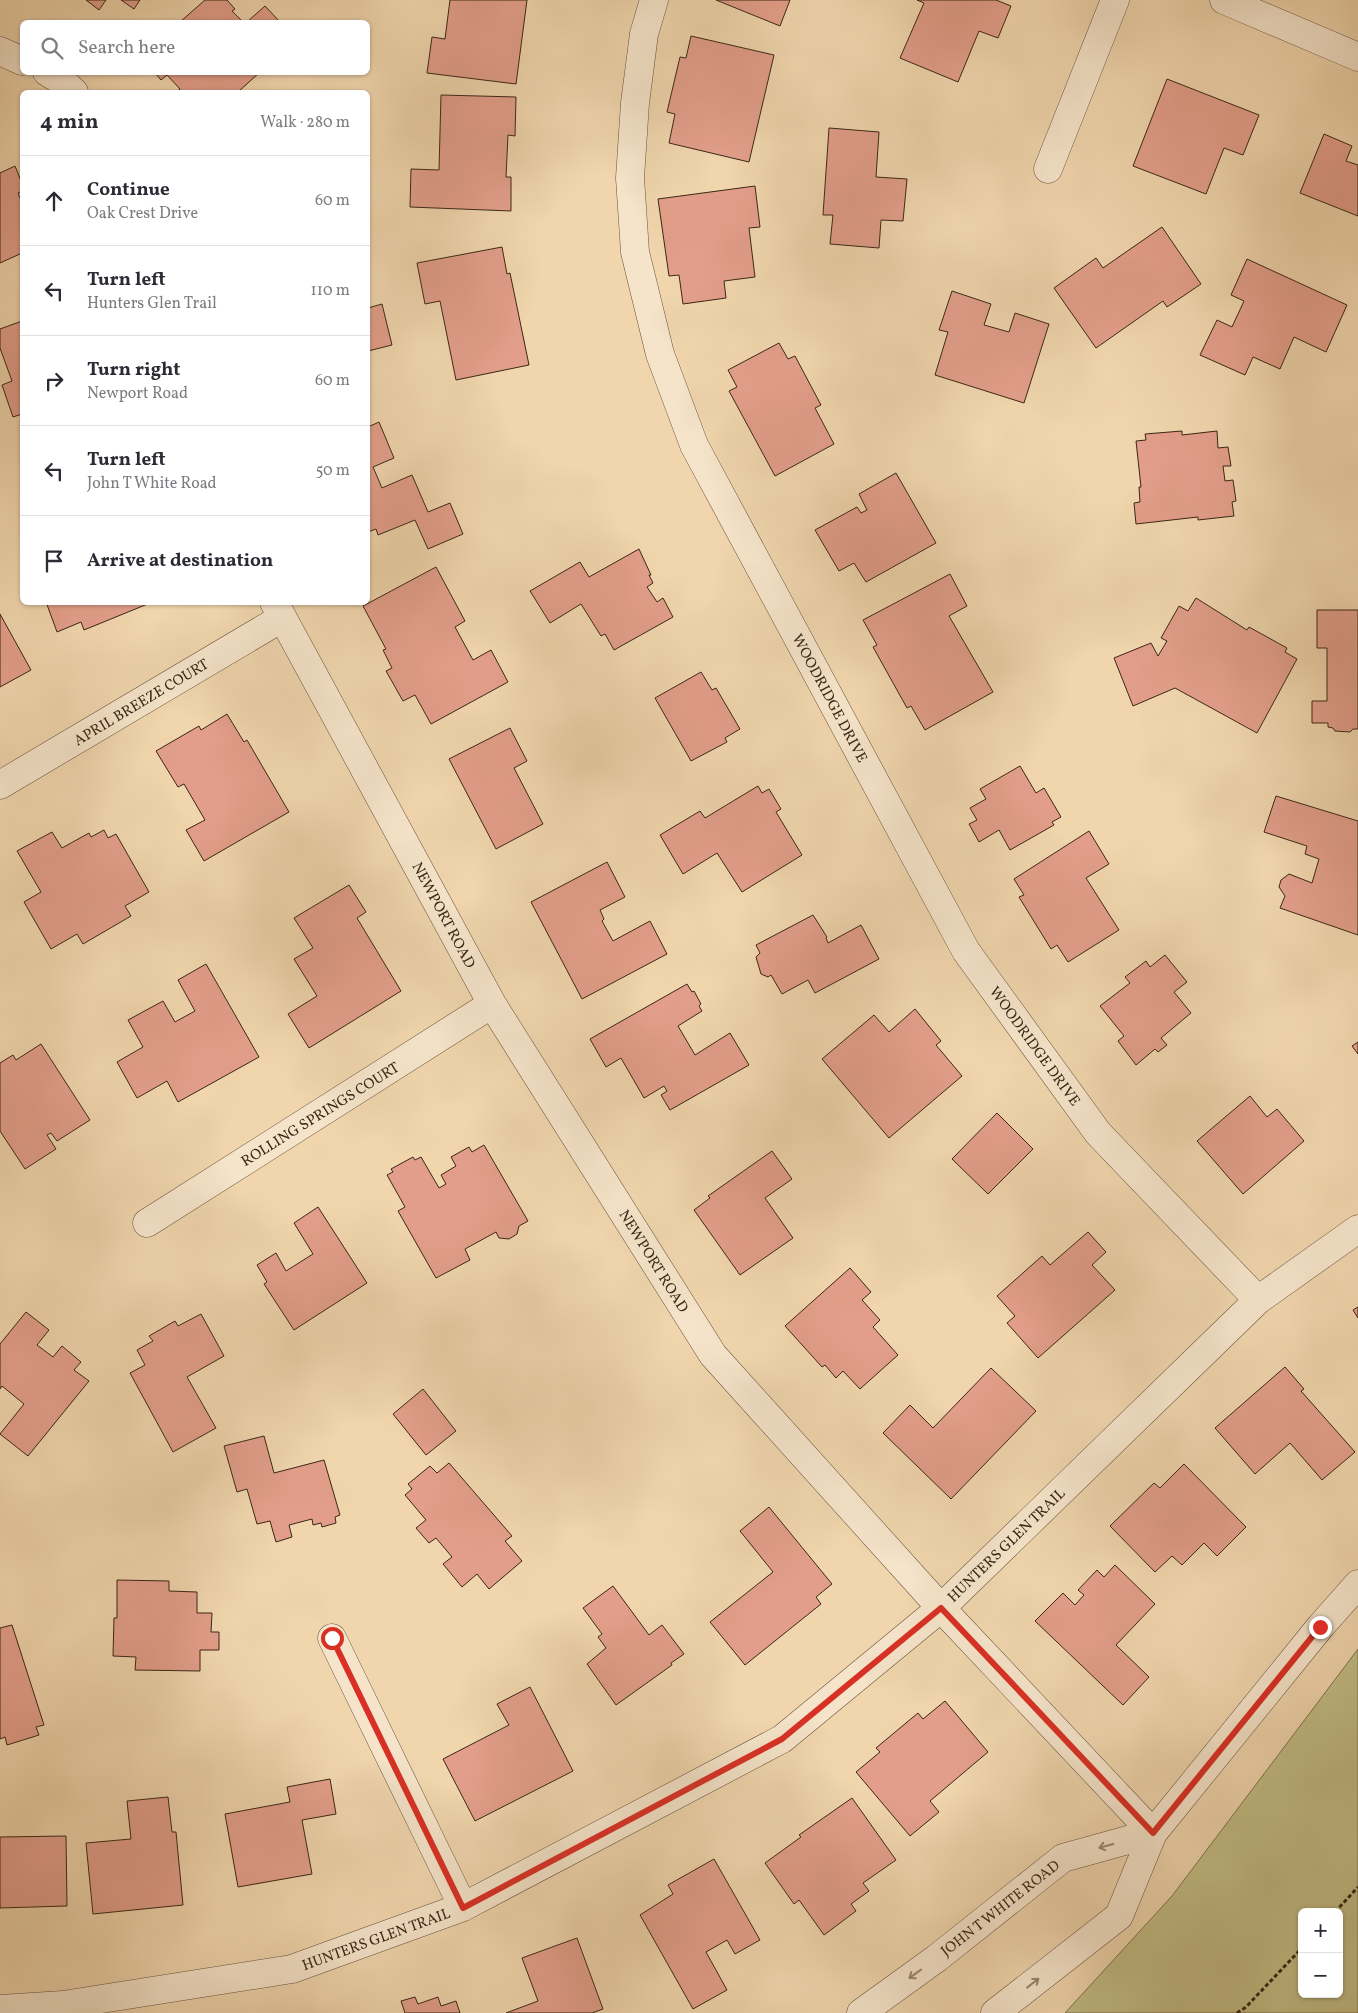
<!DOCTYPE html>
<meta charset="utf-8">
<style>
body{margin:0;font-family:Vollkorn,serif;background:#f2f2f3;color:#2b2b33}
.controls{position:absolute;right:15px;bottom:15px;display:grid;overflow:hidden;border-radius:8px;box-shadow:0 1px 4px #0004}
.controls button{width:45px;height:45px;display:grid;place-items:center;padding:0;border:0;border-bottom:1px solid #e1e1e2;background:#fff;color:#2b2b33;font:25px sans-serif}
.stop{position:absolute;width:15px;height:15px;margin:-11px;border:4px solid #d93025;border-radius:50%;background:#fff}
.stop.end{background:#d93025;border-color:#fff;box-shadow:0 1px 5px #0008}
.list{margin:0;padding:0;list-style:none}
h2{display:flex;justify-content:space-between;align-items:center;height:65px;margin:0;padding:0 20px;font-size:21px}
h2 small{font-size:16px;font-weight:400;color:#7c7c81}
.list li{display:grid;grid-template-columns:32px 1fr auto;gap:15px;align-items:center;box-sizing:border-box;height:90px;padding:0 20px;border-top:1px solid #e1e1e2}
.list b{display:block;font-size:19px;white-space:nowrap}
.list p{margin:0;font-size:16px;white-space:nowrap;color:#7c7c81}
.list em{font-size:16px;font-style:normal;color:#7c7c81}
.icon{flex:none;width:28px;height:28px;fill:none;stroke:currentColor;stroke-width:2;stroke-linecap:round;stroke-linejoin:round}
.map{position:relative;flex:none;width:1358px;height:2013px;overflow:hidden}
.search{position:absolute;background:#fff;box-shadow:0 1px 4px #0004;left:20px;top:20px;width:350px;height:55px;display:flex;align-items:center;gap:12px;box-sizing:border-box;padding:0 18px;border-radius:8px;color:#7c7c81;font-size:19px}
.panel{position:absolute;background:#fff;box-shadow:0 1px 4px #0004;left:20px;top:90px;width:350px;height:515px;border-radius:8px}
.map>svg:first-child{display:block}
.green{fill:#c1bb84;stroke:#7e714d;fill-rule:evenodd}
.building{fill:#e29e8a;stroke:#3a2716}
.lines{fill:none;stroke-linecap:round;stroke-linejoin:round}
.minor-casing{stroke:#68523c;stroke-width:29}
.path{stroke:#3a2716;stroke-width:3;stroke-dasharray:4 2.5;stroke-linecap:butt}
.minor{stroke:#f5e4ca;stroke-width:28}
.oneway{stroke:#988670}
.route{stroke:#d93025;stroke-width:6}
.labels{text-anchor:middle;stroke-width:4;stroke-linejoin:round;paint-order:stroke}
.street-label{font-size:15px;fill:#3a2716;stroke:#f5e4ca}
</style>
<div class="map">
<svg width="1358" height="2013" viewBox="0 0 1358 2013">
<rect width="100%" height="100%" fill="#f0d5ad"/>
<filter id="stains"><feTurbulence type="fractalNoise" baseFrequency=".004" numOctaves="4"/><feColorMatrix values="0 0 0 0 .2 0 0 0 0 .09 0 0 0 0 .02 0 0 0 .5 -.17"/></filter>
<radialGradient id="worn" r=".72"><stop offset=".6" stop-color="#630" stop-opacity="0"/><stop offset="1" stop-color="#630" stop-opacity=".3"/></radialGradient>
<!-- green -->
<path class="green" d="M 1358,1649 L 1358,2013 L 1065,2013 L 1172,1896 ZM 1302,1912 L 1339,1912 L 1339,1994 L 1302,1994 Z"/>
<!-- building -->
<path class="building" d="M 86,0 L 106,0 L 99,10 Z
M 121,0 L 140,0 L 134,9 Z
M 205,0 L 227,0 L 235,9 L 232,11 L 243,22 L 180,22 Z
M 450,0 L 527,0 L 516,84 L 427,73 L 432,37 L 445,39 Z
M 716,0 L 790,0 L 780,26 Z
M 917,0 L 996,0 L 1011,6 L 998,38 L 979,31 L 958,82 L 900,58 L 924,3 Z
M 265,6 L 280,22 L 247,22 Z
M 691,36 L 774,55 L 749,162 L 669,143 L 675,114 L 667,112 L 680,57 L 686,58 Z
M 154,72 L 260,72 L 238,92 L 176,92 L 180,89 L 167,75 L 161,80 Z
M 1167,79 L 1259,115 L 1243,155 L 1224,148 L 1206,194 L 1133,166 Z
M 441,95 L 516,97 L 515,136 L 508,135 L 506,177 L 511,177 L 511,211 L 410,207 L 411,169 L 439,170 Z
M 829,128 L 879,132 L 876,177 L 907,179 L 903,221 L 881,220 L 879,248 L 830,244 L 833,215 L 823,215 Z
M 1324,134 L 1352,146 L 1346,161 L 1358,165 L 1358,216 L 1300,193 Z
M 15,166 L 22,183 L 22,191 L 18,193 L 22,203 L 22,253 L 0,263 L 0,173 Z
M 755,186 L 760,227 L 749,228 L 755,277 L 724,281 L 726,298 L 683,304 L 679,275 L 669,276 L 658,199 Z
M 1162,227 L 1201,284 L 1167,307 L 1163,301 L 1096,348 L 1054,288 L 1096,258 L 1103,268 Z
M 502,247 L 507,274 L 510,273 L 529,365 L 456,380 L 440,301 L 425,304 L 417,263 Z
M 1247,259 L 1347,305 L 1326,352 L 1294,337 L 1280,369 L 1253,357 L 1245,375 L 1200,355 L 1217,320 L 1232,327 L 1244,301 L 1231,295 Z
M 952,291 L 991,304 L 984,325 L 1009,332 L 1015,313 L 1049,324 L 1024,403 L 935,375 L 948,332 L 939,330 Z
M 382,304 L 392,345 L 368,351 L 368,308 Z
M 22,321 L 22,414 L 13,417 L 2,385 L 12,381 L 0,348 L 0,329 Z
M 779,343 L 788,359 L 795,356 L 821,405 L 815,408 L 834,444 L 775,476 L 729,391 L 737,387 L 728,370 Z
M 379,422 L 394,458 L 373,467 L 382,488 L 412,475 L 428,512 L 450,503 L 463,534 L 428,549 L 415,520 L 378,535 L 376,529 L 368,532 L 368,427 Z
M 1182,431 L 1182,435 L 1217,431 L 1218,448 L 1228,447 L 1231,466 L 1223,466 L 1225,481 L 1233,480 L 1236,501 L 1232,502 L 1234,516 L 1198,520 L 1198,517 L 1136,524 L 1134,503 L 1140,502 L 1139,487 L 1141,487 L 1136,441 L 1146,440 L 1145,434 Z
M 896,473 L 936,543 L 866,582 L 854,563 L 839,571 L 815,530 L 857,507 L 861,513 L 867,510 L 859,494 Z
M 639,549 L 651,575 L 649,575 L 653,583 L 647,587 L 657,602 L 663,598 L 673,617 L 614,650 L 605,634 L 601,636 L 581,604 L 550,623 L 530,591 L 580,562 L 589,577 Z
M 436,567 L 465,621 L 455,627 L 473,660 L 491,650 L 508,682 L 431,724 L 415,695 L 403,701 L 386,671 L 392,668 L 383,650 L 386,649 L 363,606 Z
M 950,574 L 967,606 L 949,616 L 993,692 L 925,730 L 911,706 L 907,708 L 873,647 L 877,645 L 863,620 Z
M 1196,598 L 1247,630 L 1249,627 L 1287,648 L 1285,652 L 1297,659 L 1257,733 L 1175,688 L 1133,706 L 1114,658 L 1151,643 L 1158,656 L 1167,641 L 1161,638 L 1179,606 L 1188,611 Z
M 46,602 L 149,602 L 150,603 L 84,630 L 81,622 L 57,632 Z
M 1317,610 L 1358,610 L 1358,729 L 1353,729 L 1350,732 L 1335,731 L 1333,728 L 1328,727 L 1328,723 L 1312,723 L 1312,701 L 1327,701 L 1327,648 L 1317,648 Z
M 0,614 L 31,670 L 0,687 Z
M 701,672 L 712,690 L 716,688 L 740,729 L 725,738 L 727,742 L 691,761 L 655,698 Z
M 227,714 L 244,742 L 247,740 L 289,812 L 204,861 L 186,830 L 205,820 L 184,784 L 178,787 L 156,751 L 199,726 L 201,730 Z
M 510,728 L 527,761 L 514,768 L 543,824 L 496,849 L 449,759 Z
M 1020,766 L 1036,793 L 1044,788 L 1061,817 L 1052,822 L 1054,825 L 1010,850 L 999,830 L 979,842 L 969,824 L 977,820 L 970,808 L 986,799 L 980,789 Z
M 758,786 L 762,793 L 769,789 L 781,809 L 776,812 L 802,855 L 742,892 L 717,853 L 683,874 L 660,835 L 700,811 L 705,818 Z
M 1276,796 L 1358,821 L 1358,935 L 1280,908 L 1285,896 L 1279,887 L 1281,880 L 1289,874 L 1312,883 L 1319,859 L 1305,854 L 1307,846 L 1264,832 Z
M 104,830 L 108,838 L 116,834 L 149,892 L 125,906 L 131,916 L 83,944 L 77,934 L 51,949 L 24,902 L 41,892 L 17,851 L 52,832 L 62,848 L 89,833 L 91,837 Z
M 1089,831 L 1109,864 L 1086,878 L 1119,930 L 1068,962 L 1057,945 L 1051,949 L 1019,897 L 1024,895 L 1014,879 Z
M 607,862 L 625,897 L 600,910 L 604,919 L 602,921 L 613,941 L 650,921 L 667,954 L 582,999 L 531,902 Z
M 349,885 L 366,912 L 357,918 L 401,991 L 309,1048 L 288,1014 L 317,996 L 294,959 L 313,948 L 294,918 Z
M 813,915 L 827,937 L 826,938 L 828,943 L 861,925 L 879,959 L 815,993 L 808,980 L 782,994 L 771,975 L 768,977 L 761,974 L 756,957 L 760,953 L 756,945 Z
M 1165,955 L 1187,982 L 1174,992 L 1191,1013 L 1161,1038 L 1167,1045 L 1158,1052 L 1155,1049 L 1136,1065 L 1118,1041 L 1124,1036 L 1100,1006 L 1130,983 L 1125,977 L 1146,961 L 1150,967 Z
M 206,964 L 259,1057 L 178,1102 L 167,1081 L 137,1098 L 117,1062 L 143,1047 L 128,1020 L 163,1001 L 175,1022 L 195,1011 L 178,980 Z
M 687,984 L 692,992 L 694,991 L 701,1004 L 699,1006 L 702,1011 L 678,1026 L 695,1055 L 730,1033 L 749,1065 L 670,1110 L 661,1095 L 667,1091 L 664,1086 L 644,1098 L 621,1058 L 606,1067 L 590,1039 Z
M 915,1009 L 941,1041 L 936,1045 L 962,1076 L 889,1138 L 822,1059 L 874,1015 L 889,1032 Z
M 1358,1042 L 1358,1054 L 1352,1046 Z
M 41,1044 L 90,1120 L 57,1141 L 51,1133 L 47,1135 L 56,1149 L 25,1169 L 0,1131 L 0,1063 L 13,1055 L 16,1060 Z
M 1250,1096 L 1267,1117 L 1277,1109 L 1304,1141 L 1243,1194 L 1197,1141 Z
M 997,1113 L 1033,1149 L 988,1194 L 952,1159 Z
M 484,1145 L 528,1221 L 519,1226 L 517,1234 L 509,1239 L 499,1238 L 496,1232 L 465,1249 L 470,1260 L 436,1278 L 398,1211 L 405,1207 L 387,1175 L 393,1172 L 391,1169 L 413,1157 L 415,1160 L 421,1157 L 439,1188 L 446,1184 L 441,1175 L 456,1166 L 451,1157 L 469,1147 L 472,1152 Z
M 772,1151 L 792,1179 L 765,1198 L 793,1238 L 740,1275 L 694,1210 L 710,1198 L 708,1196 Z
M 318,1207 L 367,1283 L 294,1330 L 264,1284 L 267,1282 L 257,1265 L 276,1253 L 286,1271 L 313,1254 L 294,1223 Z
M 1088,1232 L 1106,1252 L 1092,1265 L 1115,1290 L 1038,1358 L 1007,1323 L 1015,1316 L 997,1296 L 1042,1256 L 1050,1265 Z
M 850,1268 L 871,1292 L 862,1300 L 880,1320 L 873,1327 L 898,1355 L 860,1389 L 843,1371 L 836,1378 L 825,1365 L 822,1367 L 785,1326 Z
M 1358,1307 L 1358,1318 L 1353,1310 Z
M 26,1312 L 49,1330 L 37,1345 L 53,1357 L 62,1346 L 81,1362 L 74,1370 L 89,1381 L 28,1456 L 0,1434 L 24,1404 L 2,1386 L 0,1389 L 0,1344 Z
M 201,1314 L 224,1356 L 187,1377 L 216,1428 L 173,1452 L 130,1373 L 145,1365 L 137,1350 L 153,1341 L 149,1336 L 175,1321 L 178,1326 Z
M 1285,1367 L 1304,1389 L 1301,1391 L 1355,1452 L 1322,1480 L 1290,1443 L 1255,1474 L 1215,1428 Z
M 991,1368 L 1036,1411 L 951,1499 L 883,1433 L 910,1405 L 933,1428 Z
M 423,1389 L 456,1431 L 426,1455 L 393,1414 Z
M 264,1436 L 274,1473 L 324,1460 L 340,1515 L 335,1517 L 336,1523 L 322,1527 L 321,1523 L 313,1525 L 312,1519 L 289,1525 L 292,1537 L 276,1542 L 270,1521 L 257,1524 L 247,1489 L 237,1492 L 224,1446 Z
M 449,1463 L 512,1536 L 505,1541 L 522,1561 L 489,1589 L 477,1574 L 462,1587 L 443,1564 L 452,1557 L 436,1538 L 429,1543 L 416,1528 L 426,1520 L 405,1495 L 412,1489 L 408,1484 L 430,1466 L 437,1473 Z
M 1184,1464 L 1246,1527 L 1217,1556 L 1204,1543 L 1182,1565 L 1172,1556 L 1155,1572 L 1110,1526 L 1154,1483 L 1160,1488 Z
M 769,1507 L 832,1584 L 816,1597 L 821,1604 L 745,1665 L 710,1622 L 773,1572 L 740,1531 Z
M 1115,1565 L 1155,1604 L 1116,1645 L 1149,1677 L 1123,1705 L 1035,1621 L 1063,1593 L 1075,1605 L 1084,1595 L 1078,1590 L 1097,1570 L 1104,1577 Z
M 117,1580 L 169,1581 L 169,1591 L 197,1592 L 197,1613 L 212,1613 L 211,1632 L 219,1632 L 219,1650 L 200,1650 L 200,1671 L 135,1670 L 136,1657 L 113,1656 L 114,1618 L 117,1618 Z
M 613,1586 L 649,1635 L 662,1625 L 684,1654 L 671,1663 L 672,1665 L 616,1705 L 587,1664 L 606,1648 L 598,1637 L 602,1634 L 583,1608 Z
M 12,1625 L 44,1725 L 36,1727 L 39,1735 L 7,1745 L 5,1737 L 0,1739 L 0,1628 Z
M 530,1687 L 573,1771 L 475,1821 L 443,1759 L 509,1725 L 497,1704 Z
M 945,1701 L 988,1752 L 930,1801 L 939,1812 L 910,1836 L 856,1772 L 880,1752 L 876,1748 L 918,1713 L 923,1719 Z
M 330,1779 L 336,1814 L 302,1820 L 312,1874 L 238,1887 L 225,1814 L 290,1802 L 287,1787 Z
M 168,1797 L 172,1832 L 176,1832 L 183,1905 L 93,1914 L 86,1843 L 131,1839 L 127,1801 Z
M 852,1798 L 896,1860 L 863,1883 L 869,1891 L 851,1904 L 856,1911 L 824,1935 L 799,1900 L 794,1904 L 765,1863 L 801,1837 L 799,1835 Z
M 66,1836 L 67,1906 L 0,1908 L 0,1837 Z
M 714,1859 L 760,1940 L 735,1954 L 727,1940 L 706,1952 L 727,1990 L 693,2009 L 640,1915 L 673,1894 L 668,1885 Z
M 577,1938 L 603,2009 L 592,2013 L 506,2013 L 538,2001 L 522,1958 Z
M 415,1997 L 418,2004 L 438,1997 L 441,2006 L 456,2001 L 460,2013 L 405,2013 L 401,2001 Z"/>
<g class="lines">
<!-- minor casing -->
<g class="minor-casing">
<path id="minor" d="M 654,0 L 644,34 L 635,103 L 630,178 L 635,252 L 660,354 L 694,445 L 966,951 L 1098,1133 L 1258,1300
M 1224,0 L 1358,57
M 0,51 L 22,61
M 47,72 L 63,82 L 74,92
M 1048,169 L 1115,0
M 274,602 L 492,1004 L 713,1355 L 941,1608 L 1153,1833
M 0,785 L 282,618
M 147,1223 L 492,1004
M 332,1638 L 463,1907
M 0,2009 L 63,2005 L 292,1969 L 463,1907 L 782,1739 L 941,1608 L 1258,1300 L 1358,1229
M 861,2013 L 937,1958 L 1063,1858 L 1153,1833
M 995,2013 L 1119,1916 L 1153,1833 L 1320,1627 L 1358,1584"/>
</g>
<!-- path -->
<path class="path" d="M 1335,1912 L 1358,1887
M 1237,2013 L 1246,2007 L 1302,1948"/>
<!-- minor -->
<use href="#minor" class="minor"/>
</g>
<!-- one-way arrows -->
<defs><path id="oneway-shaft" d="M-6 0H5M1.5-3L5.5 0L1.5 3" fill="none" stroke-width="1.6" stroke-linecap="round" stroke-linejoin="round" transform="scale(1.25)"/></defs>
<g class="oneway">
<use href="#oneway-shaft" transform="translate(1106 1846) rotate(165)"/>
<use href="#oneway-shaft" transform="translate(915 1974) rotate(144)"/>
<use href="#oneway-shaft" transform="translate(1033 1983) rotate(-38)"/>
</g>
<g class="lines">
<!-- route -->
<path class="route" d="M 332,1638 L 463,1908 L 782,1739 L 941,1608 L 1153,1833 L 1320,1627"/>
</g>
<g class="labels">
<!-- street labels -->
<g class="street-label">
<text transform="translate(830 698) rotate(62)" y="5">WOODRIDGE DRIVE</text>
<text transform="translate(141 702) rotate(-31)" y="5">APRIL BREEZE COURT</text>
<text transform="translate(444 915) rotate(62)" y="5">NEWPORT ROAD</text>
<text transform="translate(1035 1046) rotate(54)" y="5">WOODRIDGE DRIVE</text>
<text transform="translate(320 1114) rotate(-32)" y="5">ROLLING SPRINGS COURT</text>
<text transform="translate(654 1261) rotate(58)" y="5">NEWPORT ROAD</text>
<text transform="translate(1006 1545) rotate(-44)" y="5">HUNTERS GLEN TRAIL</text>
<text transform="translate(1000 1908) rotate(-38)" y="5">JOHN T WHITE ROAD</text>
<text transform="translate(376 1939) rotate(-20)" y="5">HUNTERS GLEN TRAIL</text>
</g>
</g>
<rect width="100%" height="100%" filter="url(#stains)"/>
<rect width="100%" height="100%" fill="url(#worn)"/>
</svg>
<div class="controls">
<button>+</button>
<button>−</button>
</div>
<div class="stop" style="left:332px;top:1638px"></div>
<div class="stop end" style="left:1320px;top:1627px"></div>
<div class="search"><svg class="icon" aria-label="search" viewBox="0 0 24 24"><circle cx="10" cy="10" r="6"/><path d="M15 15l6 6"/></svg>Search here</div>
<section class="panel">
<h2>4 min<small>Walk · 280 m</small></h2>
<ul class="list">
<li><svg class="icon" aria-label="ahead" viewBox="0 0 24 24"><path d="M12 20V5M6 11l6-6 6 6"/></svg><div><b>Continue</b><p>Oak Crest Drive</p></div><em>60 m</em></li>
<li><svg class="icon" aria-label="left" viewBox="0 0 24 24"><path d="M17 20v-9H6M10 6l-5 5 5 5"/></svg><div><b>Turn left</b><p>Hunters Glen Trail</p></div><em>110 m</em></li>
<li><svg class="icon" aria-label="right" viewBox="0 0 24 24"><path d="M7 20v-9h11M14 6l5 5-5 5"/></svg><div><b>Turn right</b><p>Newport Road</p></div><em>60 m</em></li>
<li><svg class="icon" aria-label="left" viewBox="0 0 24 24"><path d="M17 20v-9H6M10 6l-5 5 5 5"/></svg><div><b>Turn left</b><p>John T White Road</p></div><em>50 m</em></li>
<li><svg class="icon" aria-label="arrive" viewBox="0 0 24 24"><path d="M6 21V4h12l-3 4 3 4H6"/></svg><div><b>Arrive at destination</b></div></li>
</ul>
</section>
</div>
